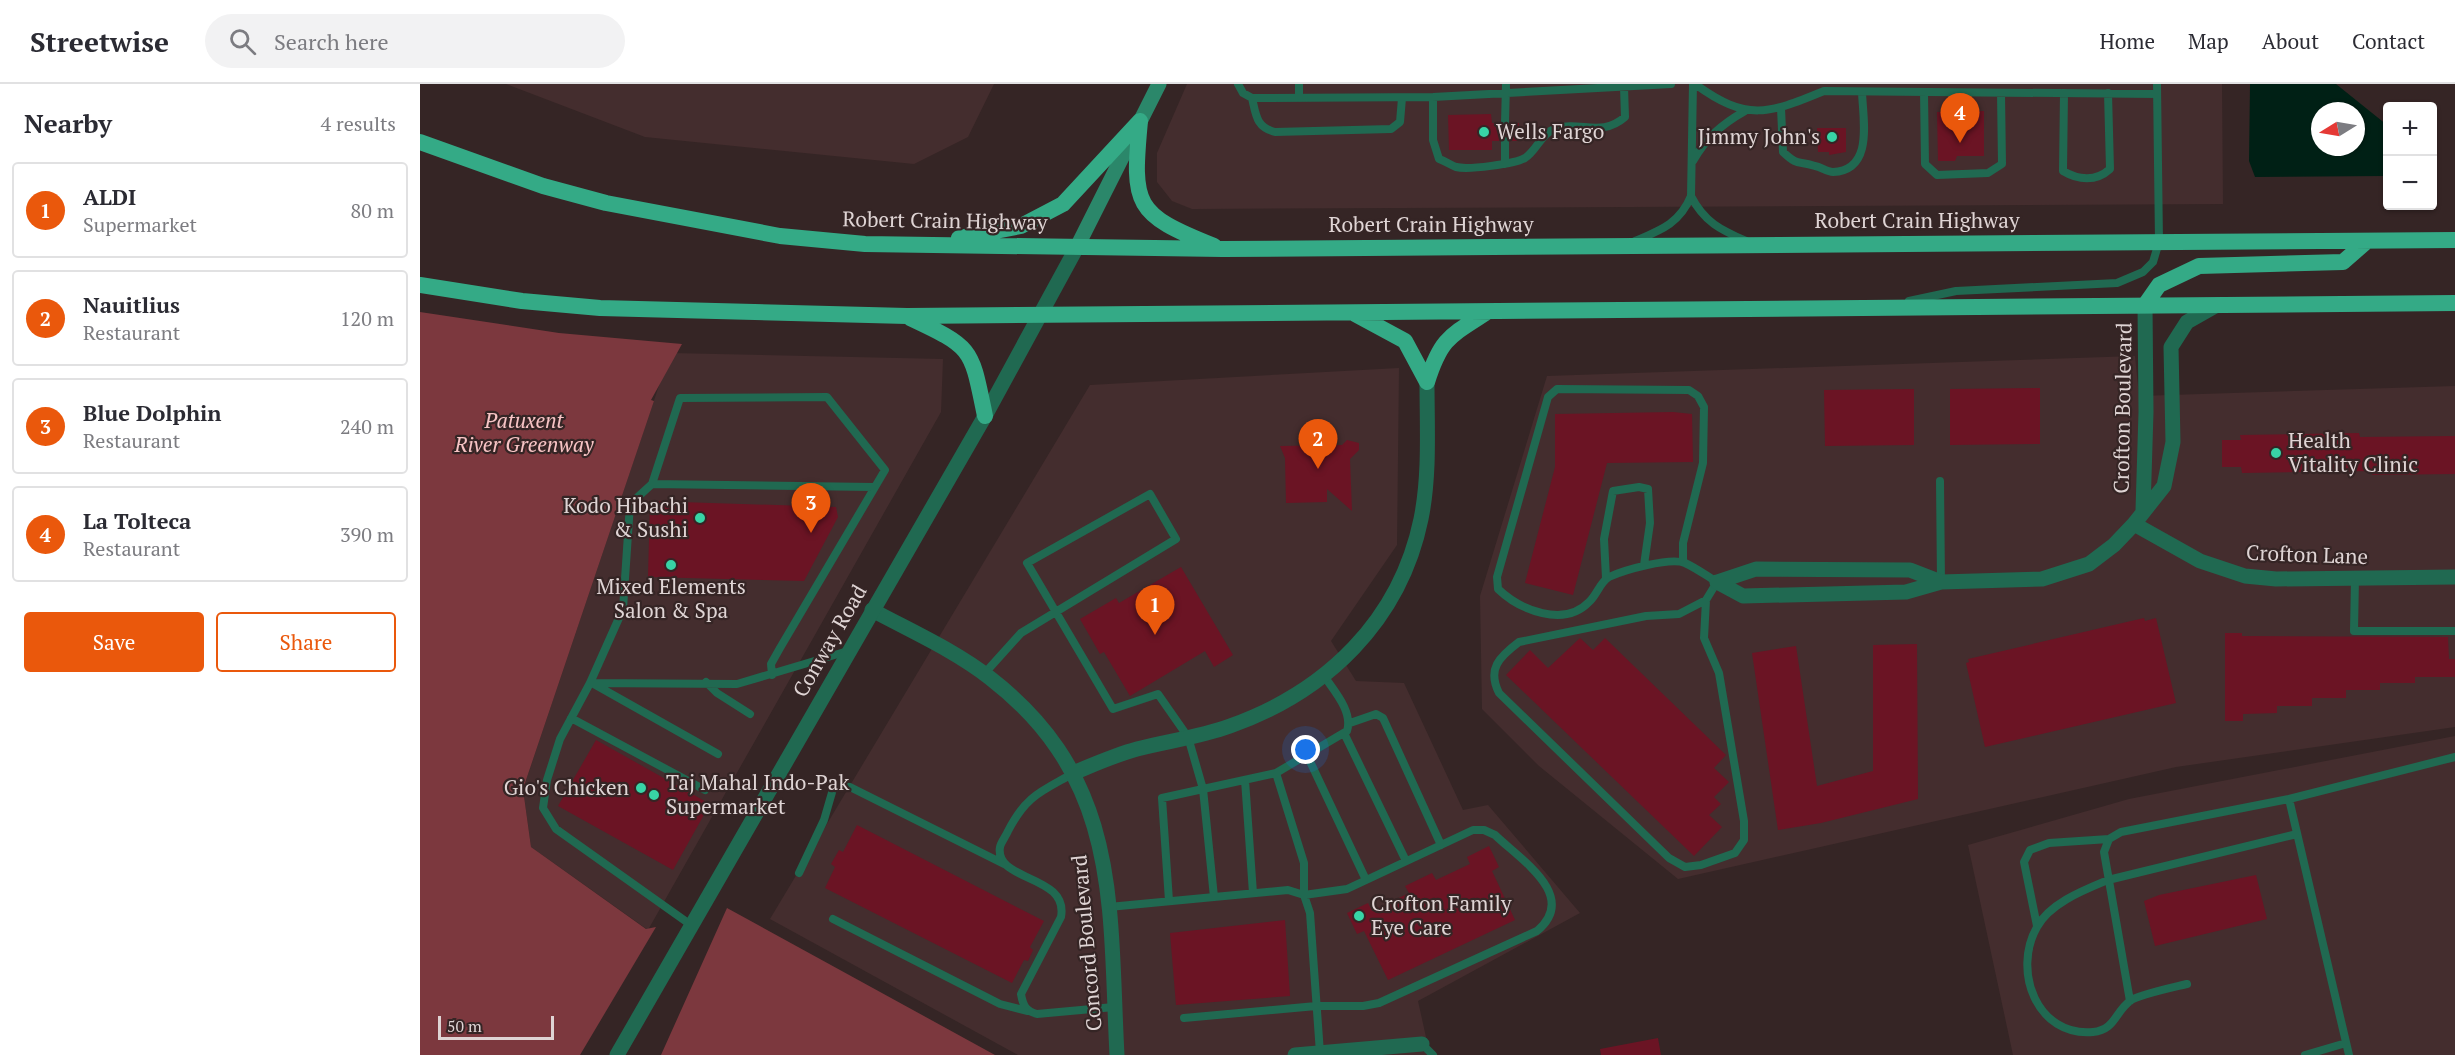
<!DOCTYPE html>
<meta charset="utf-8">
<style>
body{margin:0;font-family:"PT Serif",serif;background:#f2f2f3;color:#2b2b33}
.controls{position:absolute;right:18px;top:18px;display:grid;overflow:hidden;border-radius:6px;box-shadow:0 2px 4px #0004}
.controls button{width:54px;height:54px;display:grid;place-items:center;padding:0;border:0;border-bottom:2px solid #e1e1e2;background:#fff;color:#2b2b33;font:30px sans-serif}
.compass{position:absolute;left:1891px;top:18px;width:54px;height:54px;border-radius:50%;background:#fff;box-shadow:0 2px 4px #0004;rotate:259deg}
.scale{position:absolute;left:18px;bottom:15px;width:116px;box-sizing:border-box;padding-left:6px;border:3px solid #dfd4d4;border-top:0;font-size:16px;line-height:21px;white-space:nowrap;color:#dfd4d4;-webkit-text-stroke:4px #352525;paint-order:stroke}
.you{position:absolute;left:886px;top:666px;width:21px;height:21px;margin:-15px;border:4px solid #fff;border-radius:50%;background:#1a73e8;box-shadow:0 0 0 9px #1a73e833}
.badge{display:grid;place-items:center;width:39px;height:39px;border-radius:50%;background:#ea580c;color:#fff;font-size:20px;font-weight:700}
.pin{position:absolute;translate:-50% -50px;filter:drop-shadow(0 2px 3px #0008)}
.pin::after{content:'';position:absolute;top:32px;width:21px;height:18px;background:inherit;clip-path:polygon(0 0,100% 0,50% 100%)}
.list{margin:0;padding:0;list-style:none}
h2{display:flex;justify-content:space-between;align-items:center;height:78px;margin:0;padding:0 24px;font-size:26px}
h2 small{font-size:20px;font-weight:400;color:#7c7c81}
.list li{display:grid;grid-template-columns:39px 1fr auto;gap:18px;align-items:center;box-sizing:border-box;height:96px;margin:0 12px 12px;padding:0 12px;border:2px solid #e1e1e2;border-radius:6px}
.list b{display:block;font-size:22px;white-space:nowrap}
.list p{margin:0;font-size:20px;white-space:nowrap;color:#7c7c81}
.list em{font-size:20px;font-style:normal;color:#7c7c81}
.actions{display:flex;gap:12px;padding:18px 24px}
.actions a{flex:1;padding:14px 0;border:2px solid #ea580c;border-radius:6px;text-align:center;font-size:21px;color:#ea580c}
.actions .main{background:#ea580c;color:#fff}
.icon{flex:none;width:33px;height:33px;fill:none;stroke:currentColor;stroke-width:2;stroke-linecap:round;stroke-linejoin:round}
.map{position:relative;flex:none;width:2035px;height:971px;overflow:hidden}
header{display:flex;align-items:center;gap:36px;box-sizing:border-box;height:84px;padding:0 30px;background:#fff;border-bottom:2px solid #e1e1e2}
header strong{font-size:28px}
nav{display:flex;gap:33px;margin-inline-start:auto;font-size:21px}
.search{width:420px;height:54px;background:#f2f2f3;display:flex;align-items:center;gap:15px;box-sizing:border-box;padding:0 21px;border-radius:33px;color:#7c7c81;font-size:22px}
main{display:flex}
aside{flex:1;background:#fff}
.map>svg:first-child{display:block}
.built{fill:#442d2e}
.green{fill:#7c383e}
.water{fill:#002015;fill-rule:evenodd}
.building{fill:#6b1424}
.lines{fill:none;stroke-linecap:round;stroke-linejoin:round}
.service{stroke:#206951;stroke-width:8}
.minor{stroke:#206951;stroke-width:15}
.tertiary{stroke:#206951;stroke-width:15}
.secondary{stroke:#2b876a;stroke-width:15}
.trunk{stroke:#34aa86;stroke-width:16}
.poi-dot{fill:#38d4a6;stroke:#352525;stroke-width:2}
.labels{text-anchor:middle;stroke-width:4.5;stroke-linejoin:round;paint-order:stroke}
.poi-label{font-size:21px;fill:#dfd4d4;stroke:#352525;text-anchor:start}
.street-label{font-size:21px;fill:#dfd4d4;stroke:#352525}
.park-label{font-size:21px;font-style:italic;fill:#f8c4c5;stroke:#352525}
</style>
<header>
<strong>Streetwise</strong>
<div class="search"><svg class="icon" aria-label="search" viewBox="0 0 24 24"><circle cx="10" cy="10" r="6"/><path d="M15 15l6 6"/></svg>Search here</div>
<nav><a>Home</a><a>Map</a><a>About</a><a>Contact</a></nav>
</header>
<main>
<aside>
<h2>Nearby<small>4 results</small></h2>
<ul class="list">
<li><span class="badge">1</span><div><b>ALDI</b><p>Supermarket</p></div><em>80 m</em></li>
<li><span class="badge">2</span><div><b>Nauitlius</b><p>Restaurant</p></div><em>120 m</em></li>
<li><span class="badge">3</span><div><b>Blue Dolphin</b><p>Restaurant</p></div><em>240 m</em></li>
<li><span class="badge">4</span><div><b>La Tolteca</b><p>Restaurant</p></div><em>390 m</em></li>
</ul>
<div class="actions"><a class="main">Save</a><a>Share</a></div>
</aside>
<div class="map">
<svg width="2035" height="971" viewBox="0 0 2035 971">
<rect width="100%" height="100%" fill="#352525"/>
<!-- built -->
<path class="built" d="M 86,0 L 574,0 L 548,53 L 494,80 L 225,53 Z
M 767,0 L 1802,0 L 1803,120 L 772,125 L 752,117 L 737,98 L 737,69 Z
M 250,269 L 523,275 L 521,328 L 228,846 L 111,763 L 103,705 Z
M 1715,272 L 1719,312 L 2035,302 L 2035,643 L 1756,683 L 1258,795 L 1119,682 L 1062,625 L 1060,512 L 1127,292 Z
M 979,284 L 977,461 L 911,557 L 936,597 L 984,599 L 1043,726 L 1068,721 L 1160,829 L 998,917 L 1010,971 L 598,971 L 350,835 L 670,301 Z
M 2035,652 L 2035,971 L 1593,971 L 1548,761 L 1709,715 Z"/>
<!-- green -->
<path class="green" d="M 0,228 L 139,249 L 262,260 L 231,316 L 234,317 L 103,705 L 111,763 L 226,845 L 236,843 L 160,971 L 0,971 Z
M 307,824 L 575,971 L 241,971 Z"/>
<!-- water -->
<path class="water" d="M 1830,0 L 1916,0 L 1967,41 L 1967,92 L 1835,93 L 1829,77 ZM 1900,27 L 1936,27 L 1936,63 L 1900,63 Z"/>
<!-- building -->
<path class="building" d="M 1564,27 L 1564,72 L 1537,72 L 1535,77 L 1518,77 L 1517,28 Z
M 1071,30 L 1072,39 L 1079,39 L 1082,44 L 1088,44 L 1091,39 L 1099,39 L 1099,57 L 1091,57 L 1084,51 L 1079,57 L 1072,57 L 1072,66 L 1029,66 L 1028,31 Z
M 1397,44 L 1426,44 L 1426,68 L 1409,71 L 1409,68 L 1398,68 Z
M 1620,304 L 1620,360 L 1530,361 L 1530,305 Z
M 1494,305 L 1494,361 L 1405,362 L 1404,306 Z
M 1253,328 L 1272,330 L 1273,378 L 1187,379 L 1153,511 L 1105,499 L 1135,383 L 1135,330 Z
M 1939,349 L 1940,353 L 2035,352 L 2035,390 L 1952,391 L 1952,387 L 1822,389 L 1821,383 L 1802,383 L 1802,356 L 1821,356 L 1820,351 Z
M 927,356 L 939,359 L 939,366 L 930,375 L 932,427 L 907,405 L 907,418 L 866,419 L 865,374 L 860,362 L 922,361 Z
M 230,417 L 416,423 L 418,433 L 384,497 L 228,493 Z
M 761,483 L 813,571 L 794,583 L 785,567 L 710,612 L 684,568 L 680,570 L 660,535 L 696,514 L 699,519 Z
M 1724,534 L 1725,537 L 1736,534 L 1756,619 L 1565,663 L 1546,579 L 1549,578 L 1548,575 Z
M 1805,549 L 1822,549 L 1822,552 L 2028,553 L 2029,575 L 2035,575 L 2035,593 L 1995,593 L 1995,599 L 1960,599 L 1960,606 L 1926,606 L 1926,614 L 1892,614 L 1892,622 L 1857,622 L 1857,629 L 1823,630 L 1823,637 L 1805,637 Z
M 1160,554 L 1173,566 L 1185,554 L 1306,671 L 1294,684 L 1309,698 L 1294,713 L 1301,720 L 1289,731 L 1302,743 L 1274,772 L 1086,591 L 1110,566 L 1128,584 Z
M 1497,560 L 1498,715 L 1401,739 L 1358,746 L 1332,569 L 1376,562 L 1397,702 L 1453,687 L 1453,561 Z
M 176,656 L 290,720 L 253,786 L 138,722 Z
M 437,741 L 624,837 L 610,863 L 613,866 L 608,877 L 604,876 L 592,899 L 405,804 L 415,783 L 411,780 L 419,766 L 423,768 Z
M 1069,762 L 1079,783 L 1072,787 L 1095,836 L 968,896 L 944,847 L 937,850 L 927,829 L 948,819 L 952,827 L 989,809 L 985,802 L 1012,789 L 1016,796 L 1050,780 L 1047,773 Z
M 1836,791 L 1847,835 L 1735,862 L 1724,817 L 1739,811 Z
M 865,836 L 870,912 L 756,921 L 750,849 Z
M 1238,954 L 1241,971 L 1181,971 L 1180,965 Z"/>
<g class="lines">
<!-- service -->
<path class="service" d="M 818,0 L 823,9 L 832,14 L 1013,13 L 1251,0
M 879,0 L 879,14
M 1275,0 C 1327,38 1348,30 1404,7 L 1737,10
M 1504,8 L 1505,80 L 1517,91 L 1568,89 L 1582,80 L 1581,9
M 1644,9 L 1643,87 C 1658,96 1676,98 1690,85 L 1688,9
M 1013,13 L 1013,56 L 1019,75 C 1025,77 1031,81 1036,83 C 1048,86 1095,80 1105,74 C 1117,66 1121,50 1134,45 C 1160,36 1181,54 1205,33 L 1204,3
M 832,14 C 836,31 836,43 855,48 L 971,45 L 980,38 L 982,14
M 1361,24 L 1363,68 C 1379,83 1377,76 1395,82 C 1401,83 1407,88 1413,88 C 1454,86 1443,36 1442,8
M 1085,39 L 1086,0
M 1085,57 L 1085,80
M 1273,77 C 1286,54 1302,40 1325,27
M 1271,112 C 1284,138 1301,146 1326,157
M 1215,157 C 1241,146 1260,139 1271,112 L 1273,0
M 1489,217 L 1536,207 L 1697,199 L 1723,188 L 1733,178 L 1739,158 L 1737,0
M 1520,397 L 1521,498
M 232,400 L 454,403
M 1263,478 L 1263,459 L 1283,379 L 1284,323 L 1278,312 L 1269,306 L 1137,305 L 1128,313 L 1077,493 L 1078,505 C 1100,526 1144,544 1169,518 C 1177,511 1180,498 1189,493 C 1204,486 1250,473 1265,479 C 1276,484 1287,492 1297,498 L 1286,516 L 1259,530 L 1226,532 L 1099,558 C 1079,573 1067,585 1079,609 L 1249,774 L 1265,783 L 1281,781 L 1315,769 L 1324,756 L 1324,737 L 1299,589 L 1284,554 L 1286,516
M 1186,494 L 1184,455 L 1193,407 L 1219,403 L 1228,405 L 1230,439 L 1224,481
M 1935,494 L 1934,547 L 2035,547
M 564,590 L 601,549 L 756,455 L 730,410 L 607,479 L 693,625 L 738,610 L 768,653 L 783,705 L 856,689 L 927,647 C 933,628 915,608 904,592
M 286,598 L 297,609 L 330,630
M 170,599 L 317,600 L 428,567
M 172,599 L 298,670
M 151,634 L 285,706
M 930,639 L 956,630 L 963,634 L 1021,761
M 924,649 L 986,777
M 887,671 L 946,796
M 652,690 C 620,708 606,712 588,747 C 586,752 581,758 580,763 C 574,798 649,790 641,833 L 601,910 C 603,922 606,927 617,930 L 694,923
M 825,696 L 833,809
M 379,789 L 404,736 L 413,705 L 422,702 L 430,703 L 586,781
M 749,817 L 742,714 L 783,705 L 794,813
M 689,823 L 868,806 L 884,811 L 890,829 L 900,969
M 413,835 L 580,920 L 607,927
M 271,841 L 136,745 L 123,724 L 127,696 L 140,655 L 170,599 L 203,525 L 210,420 L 232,400 L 260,314 L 407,313 L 465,386 L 360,564 L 351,580 L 352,591
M 1617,842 L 1604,778 L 1610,766 L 1629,759 L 1689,755
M 1767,900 C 1755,903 1717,911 1710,917 C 1695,928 1695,946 1673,948 C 1617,953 1592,887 1617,843 C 1630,819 1664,806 1688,796 L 1877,750
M 1710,917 L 1684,768 L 1689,755 L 1701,748 L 1869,715
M 764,934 L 896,922 L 943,922 L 959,919 L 1117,847 C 1159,812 1101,776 1075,751 L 1064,746 L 1053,746 L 927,805 L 884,811 L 884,779 L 856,689
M 1002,960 L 1013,971
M 1885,971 L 1926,959
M 1929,971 L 1869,715 L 2035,673"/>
<!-- minor -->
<path class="minor" d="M 1723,426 L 1726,328 L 1725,221
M 1714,440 L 1780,477 L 1825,492 L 1856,495 L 2035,493
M 1297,498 L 1323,512 L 1486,508 L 1521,498 L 1622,495 L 1669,480 L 1694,461 L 1714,440 L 1744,402 L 1753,358 L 1751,263 L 1767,238 L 1797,221
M 1297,498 L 1336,485 L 1490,486 L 1521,498
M 452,526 C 491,547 534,566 570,594 C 702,696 689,822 697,971
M 653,689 C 675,680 695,671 717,665 C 748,657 780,653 810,642 C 906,608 980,537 1001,435 C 1010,391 1007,343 1007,298
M 875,971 L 1002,960"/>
<!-- tertiary -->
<path class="tertiary" d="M 197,971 L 565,332 L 657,163"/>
<!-- secondary -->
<path class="secondary" d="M 657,163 L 739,0"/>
<!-- trunk -->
<path class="trunk" d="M 720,37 C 712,122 714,130 794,162
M 0,58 L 123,102 L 186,119 L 360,152 L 445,160 L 803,165 L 2035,156
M 539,154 L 601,142 L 643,120 L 720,37
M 0,201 L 102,217 L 180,224 L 487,232 L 2035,219
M 1725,221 L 1739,201 L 1779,182 L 1923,178 L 1947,157
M 935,230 L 985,257 L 1007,298
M 490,234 C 554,264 551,264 565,332
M 1007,298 C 1021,254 1030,252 1067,228"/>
</g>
<!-- markers -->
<g class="poi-dot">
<circle cx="1064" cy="48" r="6"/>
<circle cx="1412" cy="53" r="6"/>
<circle cx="1856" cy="369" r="6"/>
<circle cx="280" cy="434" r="6"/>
<circle cx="251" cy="481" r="6"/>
<circle cx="221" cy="704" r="6"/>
<circle cx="234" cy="711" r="6"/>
<circle cx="939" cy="832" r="6"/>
</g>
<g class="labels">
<!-- poi labels -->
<g class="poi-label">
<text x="1076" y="55">Wells Fargo</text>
<text x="1400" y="60" text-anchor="end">Jimmy John's</text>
<text x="1868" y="364">Health<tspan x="1868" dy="24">Vitality Clinic</tspan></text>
<text x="268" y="429" text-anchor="end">Kodo Hibachi<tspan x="268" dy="24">&amp; Sushi</tspan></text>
<text x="251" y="510" text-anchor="middle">Mixed Elements<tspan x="251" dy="24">Salon &amp; Spa</tspan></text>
<text x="246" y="706">Taj Mahal Indo-Pak<tspan x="246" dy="24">Supermarket</tspan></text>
<text x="209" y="711" text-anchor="end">Gio's Chicken</text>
<text x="951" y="827">Crofton Family<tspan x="951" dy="24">Eye Care</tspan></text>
</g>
<!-- street labels -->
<g class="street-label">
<text transform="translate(525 137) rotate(1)" y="7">Robert Crain Highway</text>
<text x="1497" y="144">Robert Crain Highway</text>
<text x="1011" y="148">Robert Crain Highway</text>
<text transform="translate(1703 324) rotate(-89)" y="7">Crofton Boulevard</text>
<text transform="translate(1887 471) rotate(2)" y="7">Crofton Lane</text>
<text transform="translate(410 557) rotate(-60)" y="7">Conway Road</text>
<text transform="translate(667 859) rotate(-95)" y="7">Concord Boulevard</text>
</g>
<!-- park labels -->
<g class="park-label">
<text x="104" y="344">Patuxent<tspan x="104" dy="24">River Greenway</tspan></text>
</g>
</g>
</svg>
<div class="controls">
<button>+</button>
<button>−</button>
</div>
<svg class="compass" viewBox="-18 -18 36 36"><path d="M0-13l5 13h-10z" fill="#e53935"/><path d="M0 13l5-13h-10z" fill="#7c7c81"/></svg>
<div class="scale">50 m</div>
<div class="you"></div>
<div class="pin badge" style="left:735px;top:551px">1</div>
<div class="pin badge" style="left:898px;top:385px">2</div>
<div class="pin badge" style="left:391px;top:449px">3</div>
<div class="pin badge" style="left:1540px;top:59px">4</div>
</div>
</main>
